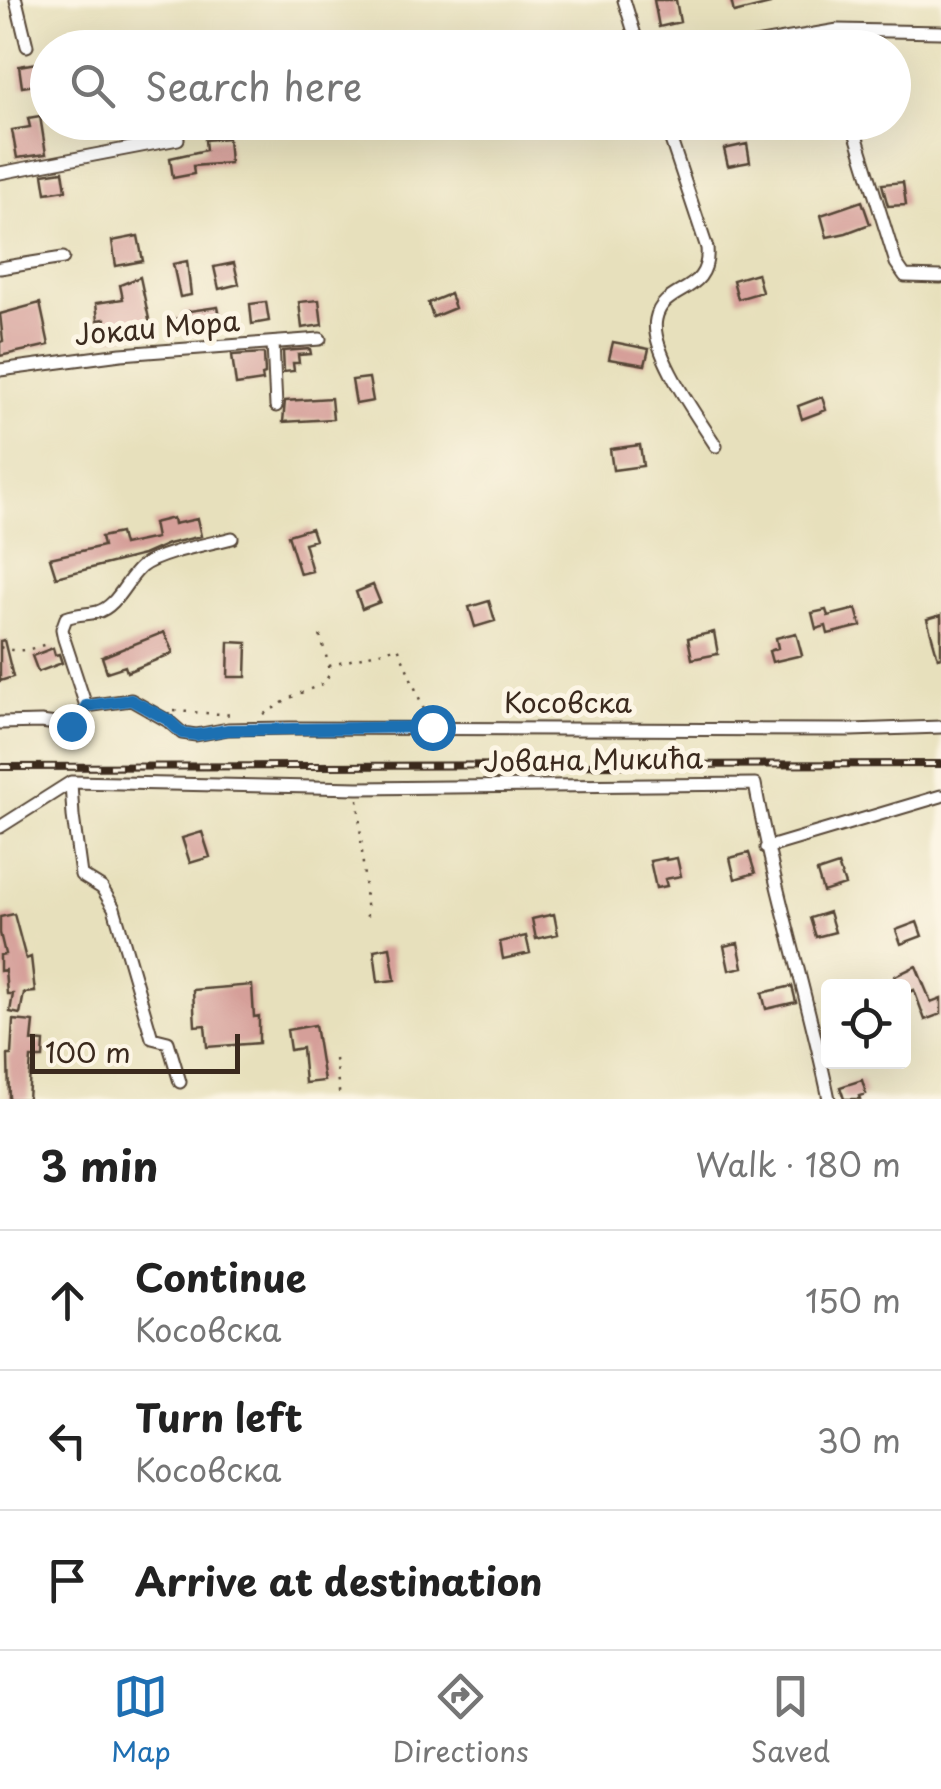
<!DOCTYPE html>
<meta charset="utf-8">
<style>
body{margin:0;font-family:"Playpen Sans",sans-serif;background:#f2f2f2;color:#222}
.controls{position:absolute;right:30px;bottom:30px;display:grid;overflow:hidden;border-radius:10px;box-shadow:0 10px 40px #0002}
.controls button{width:90px;height:90px;display:grid;place-items:center;padding:0;border:0;border-bottom:2px solid #e0e0e0;background:#fff;color:#222;font:50px sans-serif}
.scale{position:absolute;left:30px;bottom:25px;width:210px;box-sizing:border-box;padding-left:10px;border:5px solid #3b2a1e;border-top:0;font-size:28px;line-height:35px;white-space:nowrap;color:#3b2a1e;-webkit-text-stroke:8px #fcf5e5;paint-order:stroke}
.stop{position:absolute;width:30px;height:30px;margin:-22px;border:8px solid #1f6fb2;border-radius:50%;background:#fff}
.stop.end{background:#1f6fb2;border-color:#fff;box-shadow:0 2px 10px #0008}
.list{margin:0;padding:0;list-style:none}
h2{display:flex;justify-content:space-between;align-items:center;height:130px;margin:0;padding:0 40px;font-size:42px}
h2 small{font-size:32px;font-weight:400;color:#767676}
.list li{display:grid;grid-template-columns:65px 1fr auto;gap:30px;align-items:center;box-sizing:border-box;height:140px;padding:0 40px;border-top:2px solid #e0e0e0}
.list b{display:block;font-size:38px;white-space:nowrap}
.list p{margin:0;font-size:32px;white-space:nowrap;color:#767676}
.list em{font-size:32px;font-style:normal;color:#767676}
.icon{flex:none;width:55px;height:55px;fill:none;stroke:currentColor;stroke-width:2;stroke-linecap:round;stroke-linejoin:round}
.map{position:relative;flex:none;width:941px;height:1099px;overflow:hidden}
.search{position:absolute;background:#fff;box-shadow:0 10px 40px #0002;left:30px;right:30px;top:30px;height:110px;display:flex;align-items:center;gap:25px;box-sizing:border-box;padding:0 35px;border-radius:55px;color:#767676;font-size:38px}
.sheet{height:550px;background:#fff}
nav{display:flex;justify-content:space-around;align-items:center;box-sizing:border-box;height:140px;border-top:2px solid #e0e0e0;background:#fff;font-size:28px;color:#767676}
nav a{display:grid;justify-items:center;gap:5px}
nav .on{color:#1f6fb2}
.map>svg:first-child{display:block}
.building{fill:#d59f99}
.lines{fill:none;stroke-linecap:round;stroke-linejoin:round}
.street-casing{stroke:#554536;stroke-width:15}
.path{stroke:#554536;stroke-width:2.5;stroke-dasharray:2.5 8;stroke-linecap:butt}
.street{stroke:#fff;stroke-width:11}
.rail-casing{stroke:#3b2a1e;stroke-width:8}
.rail{stroke:#fcf5e5;stroke-width:4;stroke-dasharray:11;stroke-linecap:butt}
.route{stroke:#1f6fb2;stroke-width:12}
.labels{text-anchor:middle;stroke-width:10;stroke-linejoin:round;paint-order:stroke}
.street-label{font-size:28px;fill:#3b2a1e;stroke:#fcf5e5}
</style>
<div class="map">
<svg width="941" height="1099" viewBox="0 0 941 1099">
<rect width="100%" height="100%" fill="#fcf5e5"/>
<filter id="ink" filterUnits="userSpaceOnUse"><feTurbulence type="fractalNoise" baseFrequency=".01" numOctaves="2"/><feDisplacementMap in="SourceGraphic" scale="20" xChannelSelector="R" yChannelSelector="G"/><feConvolveMatrix kernelMatrix="1 2 1 2 8 2 1 2 1" color-interpolation-filters="sRGB"/></filter>
<filter id="wash" filterUnits="userSpaceOnUse"><feTurbulence type="fractalNoise" baseFrequency=".0048" numOctaves="4" result="noise"/><feDisplacementMap in="SourceGraphic" scale="40" xChannelSelector="R" yChannelSelector="G"/><feGaussianBlur stdDeviation="2.25" result="paint"/><feColorMatrix in="noise" values="0 0 0 0 0 0 0 0 0 0 0 0 0 0 0 0 0 1.4 0 .05"/><feComposite in="paint" operator="in"/></filter>
<g filter="url(#wash)">
<rect width="100%" height="100%" fill="#e7e0bc"/>
<g id="blocks">
<!-- building -->
<path class="building" d="M 654,0 L 676,0 L 680,22 L 659,27 Z
M 731,0 L 769,0 L 770,4 L 734,13 Z
M 43,62 L 47,83 L 22,87 L 19,66 Z
M 40,116 L 46,154 L 17,158 L 12,130 L 30,127 L 28,118 Z
M 228,138 L 230,163 L 193,166 L 194,174 L 173,178 L 170,158 L 206,150 L 205,140 Z
M 747,144 L 750,162 L 728,166 L 724,149 Z
M 63,171 L 66,190 L 46,193 L 43,174 Z
M 903,182 L 906,205 L 888,206 L 882,184 Z
M 862,201 L 870,224 L 846,233 L 827,237 L 821,215 Z
M 138,236 L 143,261 L 116,266 L 112,241 Z
M 187,261 L 191,295 L 180,297 L 173,264 Z
M 234,263 L 239,284 L 219,289 L 214,267 Z
M 757,273 L 762,292 L 738,299 L 733,280 Z
M 140,277 L 152,333 L 141,335 L 140,333 L 108,339 L 105,319 L 98,320 L 96,303 L 123,299 L 120,285 Z
M 450,294 L 455,308 L 433,317 L 428,303 Z
M 319,300 L 322,325 L 302,328 L 299,302 Z
M 266,302 L 269,321 L 252,324 L 250,304 Z
M 40,303 L 49,345 L 0,356 L 0,342 L 3,341 L 0,314 Z
M 218,307 L 223,330 L 203,334 L 203,331 L 176,334 L 174,319 L 183,318 L 182,312 Z
M 613,342 L 649,349 L 645,365 L 609,359 Z
M 310,349 L 311,354 L 298,355 L 299,363 L 293,363 L 294,371 L 284,372 L 283,351 Z
M 264,353 L 265,374 L 262,375 L 263,381 L 236,385 L 232,355 Z
M 369,378 L 373,401 L 356,404 L 352,380 Z
M 822,397 L 826,410 L 802,419 L 798,406 Z
M 331,398 L 333,419 L 283,422 L 285,401 Z
M 640,445 L 643,466 L 613,470 L 610,449 Z
M 173,518 L 174,524 L 197,519 L 201,536 L 168,544 L 143,555 L 56,577 L 50,558 L 103,546 L 101,537 L 120,533 L 123,545 L 156,538 L 153,523 Z
M 311,528 L 315,540 L 304,543 L 312,571 L 300,574 L 288,535 Z
M 373,585 L 380,602 L 362,609 L 356,592 Z
M 489,601 L 495,621 L 475,627 L 469,607 Z
M 856,609 L 861,626 L 828,634 L 826,626 L 816,629 L 812,613 L 826,610 L 828,616 Z
M 941,615 L 941,657 L 938,658 L 927,619 Z
M 164,632 L 173,653 L 127,672 L 125,666 L 107,672 L 102,657 Z
M 714,632 L 718,654 L 692,659 L 688,638 Z
M 796,633 L 802,655 L 772,662 L 769,651 L 778,648 L 776,638 Z
M 4,640 L 13,677 L 0,681 L 0,641 Z
M 229,642 L 247,643 L 246,677 L 228,677 Z
M 53,648 L 55,655 L 59,654 L 62,663 L 38,672 L 32,656 Z
M 202,832 L 210,857 L 190,863 L 182,838 Z
M 749,853 L 755,873 L 735,879 L 730,858 Z
M 666,858 L 666,860 L 677,858 L 681,876 L 665,879 L 667,886 L 656,888 L 650,861 Z
M 838,865 L 845,885 L 823,892 L 817,872 Z
M 829,912 L 835,932 L 816,937 L 810,918 Z
M 14,914 L 26,959 L 31,957 L 35,992 L 24,993 L 20,1014 L 10,1012 L 13,994 L 7,994 L 5,970 L 0,971 L 0,955 L 5,954 L 0,933 L 0,917 Z
M 554,914 L 558,934 L 536,939 L 532,919 Z
M 917,922 L 922,936 L 901,944 L 896,930 Z
M 526,936 L 530,953 L 503,959 L 500,942 Z
M 738,943 L 743,967 L 729,970 L 724,946 Z
M 390,947 L 395,980 L 378,982 L 374,950 Z
M 916,966 L 931,1002 L 941,998 L 941,1014 L 925,1020 L 914,990 L 904,994 L 904,986 L 899,986 L 895,976 Z
M 252,985 L 254,1017 L 259,1016 L 259,1043 L 207,1047 L 205,1025 L 195,1026 L 193,990 Z
M 792,986 L 796,1002 L 766,1009 L 762,993 Z
M 13,1020 L 34,1022 L 32,1041 L 44,1042 L 43,1058 L 31,1058 L 28,1099 L 9,1099 L 8,1055 L 11,1055 Z
M 315,1025 L 324,1081 L 305,1083 L 302,1048 L 290,1050 L 287,1030 Z
M 862,1080 L 866,1094 L 859,1096 L 860,1099 L 844,1099 L 840,1087 Z"/>
</g>
</g>
<g filter="url(#ink)">
<use href="#blocks" fill-opacity="0" stroke="#554536" stroke-width="2.5"/>
<g class="lines">
<!-- street casing -->
<g class="street-casing">
<path id="street" d="M 16,0 L 27,46
M 624,0 L 639,48
M 797,38 L 820,48
M 731,48 L 838,30 L 941,32
M 665,122 L 707,248 C 711,296 663,284 656,319 C 649,351 699,419 716,446
M 852,122 L 896,263 L 905,276 L 941,277
M 0,173 L 178,139
M 0,268 L 63,258
M 273,343 L 276,406
M 0,370 L 121,354 L 320,339
M 86,706 L 131,700 L 168,721 L 182,733 L 196,735 L 228,729 L 290,728 L 851,730 L 941,727
M 0,723 L 41,722 L 71,726 L 80,720 L 86,706 L 64,639 L 62,629 L 66,618 C 79,613 85,615 97,612 C 117,607 126,580 141,567 C 158,553 209,544 232,538
M 71,782 L 73,816 L 81,875 L 102,888 L 114,908 L 152,1038 L 168,1042 L 180,1082
M 0,827 L 71,782 L 358,788 L 755,784 C 774,890 807,993 829,1099
M 766,848 L 941,796"/>
</g>
<!-- path -->
<path class="path" d="M 0,647 C 20,654 30,649 50,643
M 329,666 L 398,647 L 427,717
M 174,711 L 236,715
M 264,714 L 294,696 L 324,683 L 329,675 L 329,666 L 320,635
M 358,799 L 367,917
M 335,1059 L 340,1099"/>
<!-- street -->
<use href="#street" class="street"/>
<!-- rail casing -->
<g class="rail-casing">
<path id="rail" d="M 0,767 L 941,764"/>
</g>
<!-- rail -->
<use href="#rail" class="rail"/>
</g>
</g>
<g class="lines" filter="url(#ink)">
<!-- route -->
<path class="route" d="M 71,726 L 80,720 L 86,706 L 131,700 L 168,720 L 182,733 L 196,735 L 228,730 L 432,727"/>
</g>
<g class="labels">
<!-- street labels -->
<g class="street-label">
<text transform="translate(157 328) rotate(-5)" y="10">Јокаи Мора</text>
<text x="568" y="713">Косовска</text>
<text transform="translate(593 760) rotate(-1)" y="10">Јована Микића</text>
</g>
</g>
</svg>
<div class="controls">
<button><svg class="icon" aria-label="locate" viewBox="0 0 24 24"><circle cx="12" cy="12" r="6"/><path d="M12 2v4M12 18v4M2 12h4M18 12h4"/></svg></button>
</div>
<div class="scale">100 m</div>
<div class="stop" style="left:432px;top:727px"></div>
<div class="stop end" style="left:71px;top:726px"></div>
<div class="search"><svg class="icon" aria-label="search" viewBox="0 0 24 24"><circle cx="10" cy="10" r="6"/><path d="M15 15l6 6"/></svg>Search here</div>
</div>
<section class="sheet">
<h2>3 min<small>Walk · 180 m</small></h2>
<ul class="list">
<li><svg class="icon" aria-label="ahead" viewBox="0 0 24 24"><path d="M12 20V5M6 11l6-6 6 6"/></svg><div><b>Continue</b><p>Косовска</p></div><em>150 m</em></li>
<li><svg class="icon" aria-label="left" viewBox="0 0 24 24"><path d="M17 20v-9H6M10 6l-5 5 5 5"/></svg><div><b>Turn left</b><p>Косовска</p></div><em>30 m</em></li>
<li><svg class="icon" aria-label="arrive" viewBox="0 0 24 24"><path d="M6 21V4h12l-3 4 3 4H6"/></svg><div><b>Arrive at destination</b></div></li>
</ul>
</section>
<nav>
<a class="on"><svg class="icon" aria-label="map" viewBox="0 0 24 24"><path d="M3 6l6-2 6 2 6-2v14l-6 2-6-2-6 2zM9 4v14M15 6v14"/></svg>Map</a>
<a><svg class="icon" aria-label="directions" viewBox="0 0 24 24"><path d="M12 3l9 9-9 9-9-9zM9 14v-3h6M13 9l2 2-2 2"/></svg>Directions</a>
<a><svg class="icon" aria-label="saved" viewBox="0 0 24 24"><path d="M7 4h10v16l-5-4-5 4z"/></svg>Saved</a>
</nav>
